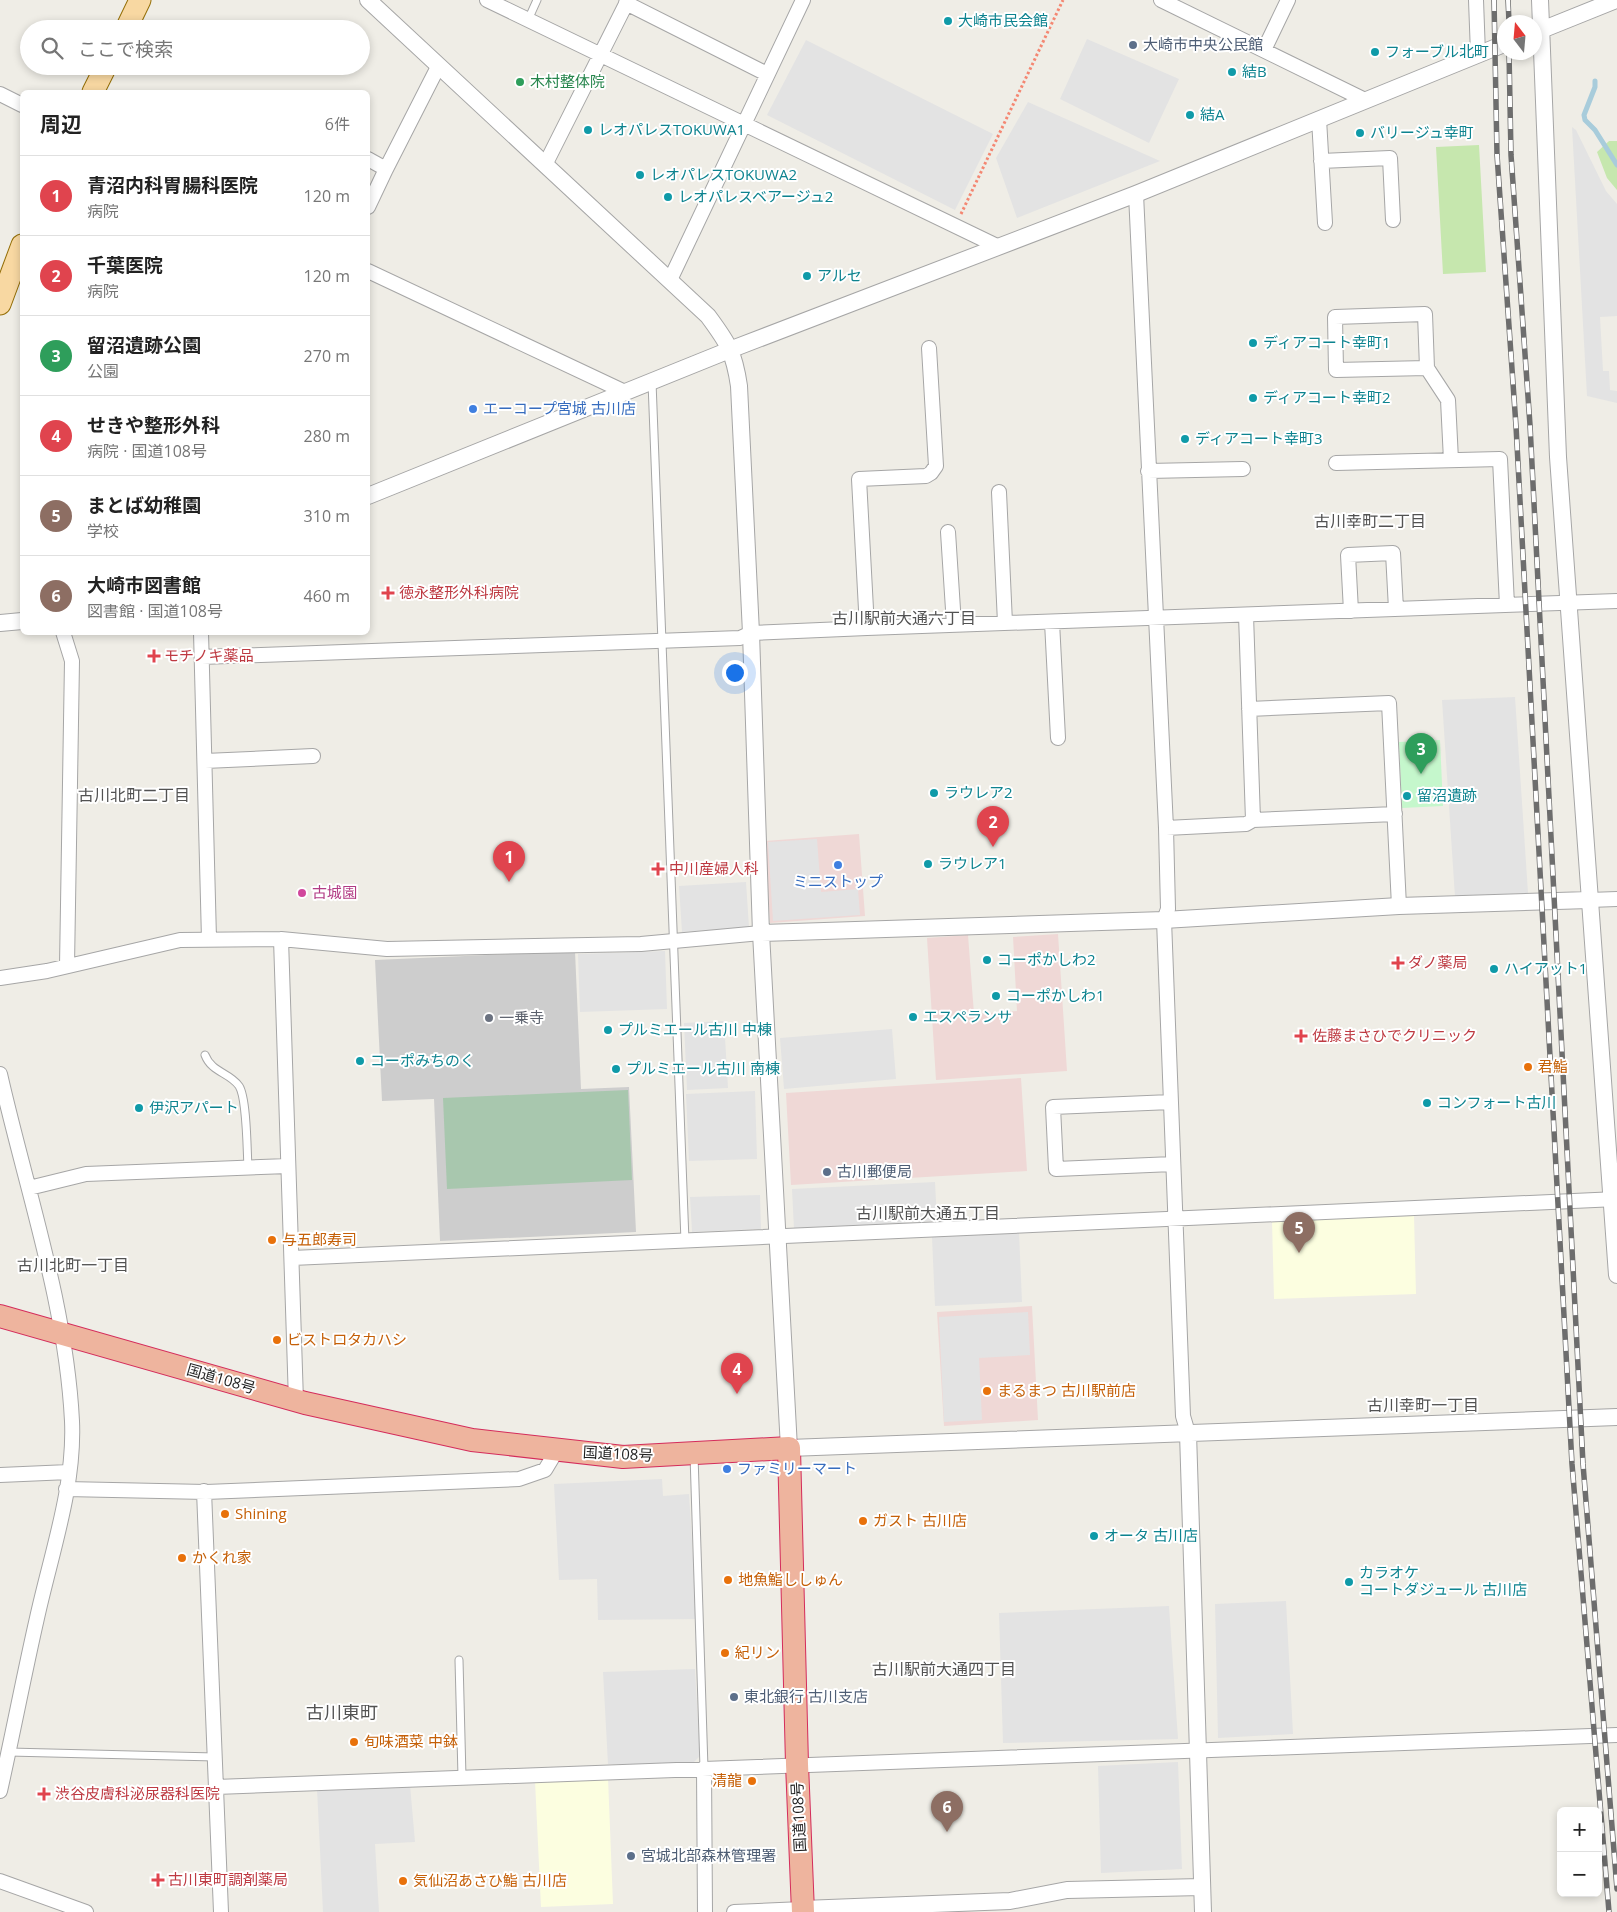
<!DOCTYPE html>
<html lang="ja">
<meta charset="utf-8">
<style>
body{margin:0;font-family:"Open Sans","Noto Sans JP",sans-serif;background:#f6f6f6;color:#222}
.controls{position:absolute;right:15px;bottom:15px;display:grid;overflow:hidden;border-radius:8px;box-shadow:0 2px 8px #0003}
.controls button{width:45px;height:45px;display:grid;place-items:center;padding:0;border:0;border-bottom:1px solid #e0e0e0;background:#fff;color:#222;font:25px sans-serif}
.compass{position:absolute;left:1497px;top:15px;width:45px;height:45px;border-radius:50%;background:#fff;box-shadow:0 2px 8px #0003;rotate:344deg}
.you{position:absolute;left:734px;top:672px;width:18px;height:18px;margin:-12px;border:4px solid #fff;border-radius:50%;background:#1a73e8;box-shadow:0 0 0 8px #1a73e833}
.badge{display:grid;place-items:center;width:32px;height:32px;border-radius:50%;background:#c61408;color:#fff;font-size:16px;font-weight:700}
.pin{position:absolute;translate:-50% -41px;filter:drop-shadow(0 1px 2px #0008)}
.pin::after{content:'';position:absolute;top:26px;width:18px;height:15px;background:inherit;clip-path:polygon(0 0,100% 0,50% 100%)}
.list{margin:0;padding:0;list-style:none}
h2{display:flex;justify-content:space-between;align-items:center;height:65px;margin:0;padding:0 20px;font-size:21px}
h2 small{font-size:16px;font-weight:400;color:#767676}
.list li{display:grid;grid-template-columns:32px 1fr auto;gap:15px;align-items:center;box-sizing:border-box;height:80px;padding:0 20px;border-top:1px solid #e0e0e0}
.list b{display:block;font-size:19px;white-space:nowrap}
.list p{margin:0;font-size:16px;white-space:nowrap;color:#767676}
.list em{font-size:16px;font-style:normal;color:#767676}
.icon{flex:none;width:28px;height:28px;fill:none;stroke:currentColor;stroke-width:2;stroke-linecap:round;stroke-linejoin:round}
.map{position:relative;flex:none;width:1617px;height:1912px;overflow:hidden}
.search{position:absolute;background:#fff;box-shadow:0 2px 8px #0003;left:20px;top:20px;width:350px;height:55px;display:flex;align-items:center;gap:12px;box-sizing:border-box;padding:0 18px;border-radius:28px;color:#767676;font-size:19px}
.panel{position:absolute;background:#fff;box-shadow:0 2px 8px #0003;left:20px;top:90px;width:350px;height:545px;border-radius:8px}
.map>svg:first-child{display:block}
.commercial{fill:#efd8d6}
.education{fill:#fcfee0}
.religious{fill:#cdcdcd}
.grass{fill:#c6e7ae}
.cemetery{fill:#a8c7ae}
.park{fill:#c5f7cc}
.parking{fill:#e3e3e3}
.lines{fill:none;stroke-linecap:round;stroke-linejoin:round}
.stream{stroke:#a8ccdb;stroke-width:5}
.service-casing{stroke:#a6a6a6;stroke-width:9}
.minor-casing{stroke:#a6a6a6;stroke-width:16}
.tertiary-casing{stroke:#a6a6a6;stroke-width:18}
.primary-casing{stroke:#946e06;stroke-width:23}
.trunk-casing{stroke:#d42c5b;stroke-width:24}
.path{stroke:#f48772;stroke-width:3;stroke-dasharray:2.5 2.5;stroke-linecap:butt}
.service{stroke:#fff;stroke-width:7}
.minor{stroke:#fff;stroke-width:14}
.tertiary{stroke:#fff;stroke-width:16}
.primary{stroke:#f8d8a2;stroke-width:21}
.trunk{stroke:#eeb49e;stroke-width:22}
.rail-casing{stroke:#6d6d6d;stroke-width:5.5}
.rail{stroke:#fff;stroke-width:4;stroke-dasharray:11;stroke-linecap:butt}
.culture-dot{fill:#0f9aa8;stroke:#fff;stroke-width:2}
.service-dot{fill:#5c6f8a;stroke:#fff;stroke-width:2}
.leisure-dot{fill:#2e9e5b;stroke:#fff;stroke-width:2}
.shop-dot{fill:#3f7fe0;stroke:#fff;stroke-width:2}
.health-dot{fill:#e0444e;stroke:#fff;stroke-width:2}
.hotel-dot{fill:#d1479c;stroke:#fff;stroke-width:2}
.worship-dot{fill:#6b7280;stroke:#fff;stroke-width:2}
.food-dot{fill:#e8710a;stroke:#fff;stroke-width:2}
.labels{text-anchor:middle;stroke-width:4;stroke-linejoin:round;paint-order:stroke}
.culture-label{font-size:15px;fill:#0d838f;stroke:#fff;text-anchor:start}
.service-label{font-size:15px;fill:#4e5e75;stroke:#fff;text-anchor:start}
.leisure-label{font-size:15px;fill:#27864d;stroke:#fff;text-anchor:start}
.shop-label{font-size:15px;fill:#366cbe;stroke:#fff;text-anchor:start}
.health-label{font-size:15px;fill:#be3a42;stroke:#fff;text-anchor:start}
.hotel-label{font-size:15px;fill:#b23c85;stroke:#fff;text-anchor:start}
.worship-label{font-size:15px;fill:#5b616d;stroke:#fff;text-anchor:start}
.food-label{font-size:15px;fill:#c56008;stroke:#fff;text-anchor:start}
.street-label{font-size:15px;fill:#1f1f1f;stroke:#fff}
.neighbourhood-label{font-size:16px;fill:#525252;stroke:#fff}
.quarter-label{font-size:18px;fill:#525252;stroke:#fff}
</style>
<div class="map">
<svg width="1617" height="1912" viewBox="0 0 1617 1912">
<rect width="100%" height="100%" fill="#efede6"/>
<!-- commercial -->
<path class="commercial" d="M 859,834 L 865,916 L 770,923 L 765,841 Z
M 1058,934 L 1067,1071 L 936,1080 L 927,938 L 968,935 L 974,1014 L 1017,1011 L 1013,937 Z
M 1021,1078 L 1027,1171 L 791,1185 L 786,1093 Z
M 1032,1306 L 1038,1420 L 944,1426 L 937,1312 Z"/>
<!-- education -->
<path class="education" d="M 1414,1216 L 1416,1294 L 1274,1299 L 1272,1221 Z
M 608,1778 L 613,1904 L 541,1907 L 535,1781 Z"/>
<!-- religious -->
<path class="religious" d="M 575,951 L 581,1089 L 629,1087 L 636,1232 L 440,1241 L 434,1099 L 382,1101 L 375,960 Z"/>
<!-- grass -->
<path class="grass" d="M 1609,141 L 1617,141 L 1617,190 L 1607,178 L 1597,152 Z
M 1479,145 L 1486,272 L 1443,274 L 1436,147 Z"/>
<!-- cemetery -->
<path class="cemetery" d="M 628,1090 L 632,1180 L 447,1189 L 443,1098 Z"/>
<!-- park -->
<path class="park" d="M 1440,740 L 1443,806 L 1402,808 L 1399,742 Z"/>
<!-- parking -->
<path class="parking" d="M 1087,39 L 1179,79 L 1149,143 L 1060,99 Z
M 806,40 L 993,134 L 955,210 L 767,115 Z
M 1028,102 L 1160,161 L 1017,218 L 996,158 Z
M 1572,127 L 1576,130 L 1606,191 L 1617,204 L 1617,316 L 1600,317 L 1603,371 L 1609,371 L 1610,390 L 1617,391 L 1617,403 L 1587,396 Z
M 1515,697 L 1528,893 L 1455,897 L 1442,700 Z
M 817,839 L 821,892 L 858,889 L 860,915 L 773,921 L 768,842 Z
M 746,882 L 749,927 L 682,932 L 679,886 Z
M 665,951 L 667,1009 L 580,1012 L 578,954 Z
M 724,1021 L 728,1088 L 687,1090 L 684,1023 Z
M 892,1029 L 896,1079 L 784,1089 L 780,1038 Z
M 755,1091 L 757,1159 L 689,1161 L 686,1094 Z
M 935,1182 L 937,1221 L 794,1229 L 792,1189 Z
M 760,1195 L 761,1229 L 692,1232 L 690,1197 Z
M 1019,1232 L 1022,1302 L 935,1306 L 932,1237 Z
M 1028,1312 L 1030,1355 L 979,1358 L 982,1420 L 944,1422 L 939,1317 Z
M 662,1479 L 663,1496 L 689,1494 L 697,1619 L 598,1620 L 597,1579 L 559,1580 L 554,1484 Z
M 1286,1601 L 1293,1734 L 1218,1738 L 1215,1604 Z
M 1169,1606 L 1178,1739 L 1003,1743 L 999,1613 Z
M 695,1669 L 700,1756 L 692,1764 L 608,1764 L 603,1672 Z
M 1178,1762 L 1182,1869 L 1101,1873 L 1098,1766 Z
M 410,1785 L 415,1842 L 375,1844 L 379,1912 L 323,1912 L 317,1789 Z"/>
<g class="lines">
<!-- stream -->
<path class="stream" d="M 1595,81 L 1595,87 L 1584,115 L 1585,120 L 1595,130 L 1617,165"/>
<!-- service casing -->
<g class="service-casing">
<path id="service" d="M 528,20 L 537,0
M 652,382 L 685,1241
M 205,1055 C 212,1073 229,1072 239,1086 C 247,1098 247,1151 248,1168
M 694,1455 L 704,1768
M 459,1660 L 462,1777
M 9,1752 L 215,1757"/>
</g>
<!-- minor casing -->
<g class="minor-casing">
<path id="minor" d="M 487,0 L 999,247
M 1161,0 L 1365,100
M 1476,0 L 1478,54
M 626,3 L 767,74
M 1264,50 L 1288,0
M 0,94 L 22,105
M 1319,119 L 1325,223
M 368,159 L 386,169 L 438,67
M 1321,161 L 1390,158 L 1393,220
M 545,165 L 628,0
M 1136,194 L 1166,828 L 1168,909 L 1164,920 L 1183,1416 L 1188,1433
M 368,207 L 386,169
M 368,271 L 625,392
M 670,280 L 803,0
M 1427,368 L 1425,314 L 1335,317 L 1336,370 L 1427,368 L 1448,400 L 1451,460
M 1336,463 L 1500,459 L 1507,605
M 1148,471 L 1243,469
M 999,492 L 1005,623
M 948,532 L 954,625
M 1351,611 L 1348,555 L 1393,553 L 1396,609
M 1246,615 L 1253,820 L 1395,814
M 1052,622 L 1058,738
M 867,628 L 859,479 L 926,476 L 931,473 L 936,466 L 929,348
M 63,632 L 72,661 L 67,966
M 201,632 L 209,939
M 202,657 L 740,638 L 751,633 L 867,628 L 1617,601
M 1249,709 L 1389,703 L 1399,906
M 205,761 L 313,756
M 1166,828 L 1246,824 L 1253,820
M 1589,900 L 1617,899
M 281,939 L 296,1401
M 0,978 L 47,971 L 180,940 L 281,939 L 387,949 L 641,944 L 761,933
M 0,1074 C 26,1189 66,1303 72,1421 C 75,1487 51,1554 37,1618 C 24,1675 13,1733 0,1791
M 1171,1102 L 1053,1107 L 1056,1169 L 1173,1164
M 29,1188 L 86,1174 L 288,1166
M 292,1258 L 1617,1199
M 0,1475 L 69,1472
M 66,1489 L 206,1492 L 519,1479 L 545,1470 L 557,1450
M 204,1491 L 221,1912
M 704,1768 L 705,1912
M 216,1787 L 1617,1735
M 0,1881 L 86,1912
M 734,1912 L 803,1909"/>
</g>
<!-- tertiary casing -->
<g class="tertiary-casing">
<path id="tertiary" d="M 368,0 L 708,316 C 728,343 734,352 739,386 L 751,633 L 761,933 L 789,1448 L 1617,1417
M 1540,0 L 1558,457 L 1617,1275
M 1534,33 L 1616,0
M 368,496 L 732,349 L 1136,194 L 1504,44
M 0,623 L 22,621
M 761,933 L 1164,920 L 1399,906 L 1589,900
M 1188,1433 L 1203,1912
M 803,1909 L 1010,1901 L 1067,1890 L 1202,1887"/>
</g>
<!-- primary casing -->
<g class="primary-casing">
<path id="primary" d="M 126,29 L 140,0
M 93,92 L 106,66
M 0,304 L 22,245"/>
</g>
<!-- trunk casing -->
<g class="trunk-casing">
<path id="trunk" d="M 0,1316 L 305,1403 L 472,1440 L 623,1457 L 789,1448 L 797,1764 L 803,1912"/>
</g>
<!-- path -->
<path class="path" d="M 961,214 L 1063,0"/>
<!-- service -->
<use href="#service" class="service"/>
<!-- minor -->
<use href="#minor" class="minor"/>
<!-- tertiary -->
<use href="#tertiary" class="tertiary"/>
<!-- primary -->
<use href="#primary" class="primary"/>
<!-- trunk -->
<use href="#trunk" class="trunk"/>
<!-- rail casing -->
<g class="rail-casing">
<path id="rail" d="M 1494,0 L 1497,155 L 1516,426 L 1572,1464 L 1609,1912
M 1508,0 L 1509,22
M 1509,52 L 1511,155 L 1530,425 L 1583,1464 L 1617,1889"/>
</g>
<!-- rail -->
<use href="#rail" class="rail"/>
</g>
<!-- markers -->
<g class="culture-dot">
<circle cx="948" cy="21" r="5"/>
<circle cx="1375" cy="52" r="5"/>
<circle cx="1232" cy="72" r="5"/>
<circle cx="1190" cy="115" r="5"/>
<circle cx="588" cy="130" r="5"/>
<circle cx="1360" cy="133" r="5"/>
<circle cx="640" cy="175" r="5"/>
<circle cx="668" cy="197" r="5"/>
<circle cx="807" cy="276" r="5"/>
<circle cx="1253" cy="343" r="5"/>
<circle cx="1253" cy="398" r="5"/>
<circle cx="1185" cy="439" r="5"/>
<circle cx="934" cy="793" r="5"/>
<circle cx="1407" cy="796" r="5"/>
<circle cx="928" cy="864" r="5"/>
<circle cx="987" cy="960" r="5"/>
<circle cx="1494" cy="969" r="5"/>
<circle cx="996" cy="996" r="5"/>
<circle cx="913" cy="1017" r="5"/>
<circle cx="608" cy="1030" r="5"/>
<circle cx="360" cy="1061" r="5"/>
<circle cx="616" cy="1069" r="5"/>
<circle cx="1427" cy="1103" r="5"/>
<circle cx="139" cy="1108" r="5"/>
<circle cx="1094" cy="1536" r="5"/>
<circle cx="1349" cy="1582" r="5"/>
</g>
<g class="service-dot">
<circle cx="1133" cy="45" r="5"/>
<circle cx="827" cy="1172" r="5"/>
<circle cx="734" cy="1697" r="5"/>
<circle cx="631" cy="1856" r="5"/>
</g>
<circle class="leisure-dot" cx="520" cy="82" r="5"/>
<g class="shop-dot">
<circle cx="473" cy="409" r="5"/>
<circle cx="838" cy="865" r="5"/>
<circle cx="727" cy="1469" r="5"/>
</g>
<g class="health-dot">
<path d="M385.5 585.5h5v5h5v5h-5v5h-5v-5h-5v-5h5z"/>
<path d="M151.5 648.5h5v5h5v5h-5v5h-5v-5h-5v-5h5z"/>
<path d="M655.5 861.5h5v5h5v5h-5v5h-5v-5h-5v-5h5z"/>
<path d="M1395.5 955.5h5v5h5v5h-5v5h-5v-5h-5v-5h5z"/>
<path d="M1298.5 1028.5h5v5h5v5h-5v5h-5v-5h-5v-5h5z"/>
<path d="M41.5 1786.5h5v5h5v5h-5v5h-5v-5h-5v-5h5z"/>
<path d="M155.5 1872.5h5v5h5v5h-5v5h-5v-5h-5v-5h5z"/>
</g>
<circle class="hotel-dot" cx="302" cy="893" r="5"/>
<circle class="worship-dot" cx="489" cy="1018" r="5"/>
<g class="food-dot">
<circle cx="1528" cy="1067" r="5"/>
<circle cx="272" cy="1240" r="5"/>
<circle cx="277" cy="1340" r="5"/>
<circle cx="987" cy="1391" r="5"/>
<circle cx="225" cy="1514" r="5"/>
<circle cx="863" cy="1521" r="5"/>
<circle cx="182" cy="1558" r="5"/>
<circle cx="728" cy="1580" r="5"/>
<circle cx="725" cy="1653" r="5"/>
<circle cx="354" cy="1742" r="5"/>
<circle cx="752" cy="1781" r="5"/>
<circle cx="403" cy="1881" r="5"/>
</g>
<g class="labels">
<!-- culture labels -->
<g class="culture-label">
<text x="958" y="26">大崎市民会館</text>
<text x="1385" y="57">フォーブル北町</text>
<text x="1242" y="77">結B</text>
<text x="1200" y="120">結A</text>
<text x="598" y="135">レオパレスTOKUWA1</text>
<text x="1370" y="138">バリージュ幸町</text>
<text x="650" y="180">レオパレスTOKUWA2</text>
<text x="678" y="202">レオパレスベアージュ2</text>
<text x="817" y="281">アルセ</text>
<text x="1263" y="348">ディアコート幸町1</text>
<text x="1263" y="403">ディアコート幸町2</text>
<text x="1195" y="444">ディアコート幸町3</text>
<text x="944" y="798">ラウレア2</text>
<text x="1417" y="801">留沼遺跡</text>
<text x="938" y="869">ラウレア1</text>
<text x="997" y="965">コーポかしわ2</text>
<text x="1504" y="974">ハイアット1</text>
<text x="1006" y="1001">コーポかしわ1</text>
<text x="923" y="1022">エスペランサ</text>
<text x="618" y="1035">プルミエール古川 中棟</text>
<text x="370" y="1066">コーポみちのく</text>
<text x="626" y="1074">プルミエール古川 南棟</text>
<text x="1437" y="1108">コンフォート古川</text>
<text x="149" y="1113">伊沢アパート</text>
<text x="1104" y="1541">オータ 古川店</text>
<text x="1359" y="1578">カラオケ<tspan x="1359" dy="17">コートダジュール 古川店</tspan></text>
</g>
<!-- service labels -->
<g class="service-label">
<text x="1143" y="50">大崎市中央公民館</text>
<text x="837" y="1177">古川郵便局</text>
<text x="744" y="1702">東北銀行 古川支店</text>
<text x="641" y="1861">宮城北部森林管理署</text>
</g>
<!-- leisure labels -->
<g class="leisure-label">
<text x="530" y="87">木村整体院</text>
</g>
<!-- shop labels -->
<g class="shop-label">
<text x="483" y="414">エーコープ宮城 古川店</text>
<text x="838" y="887" text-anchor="middle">ミニストップ</text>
<text x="737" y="1474">ファミリーマート</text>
</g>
<!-- health labels -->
<g class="health-label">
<text x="399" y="598">徳永整形外科病院</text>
<text x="164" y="661">モチノキ薬品</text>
<text x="669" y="874">中川産婦人科</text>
<text x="1408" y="968">ダノ薬局</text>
<text x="1312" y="1041">佐藤まさひでクリニック</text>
<text x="55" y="1799">渋谷皮膚科泌尿器科医院</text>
<text x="168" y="1885">古川東町調剤薬局</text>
</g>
<!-- hotel labels -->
<g class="hotel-label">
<text x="312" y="898">古城園</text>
</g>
<!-- worship labels -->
<g class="worship-label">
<text x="499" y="1023">一乗寺</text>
</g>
<!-- food labels -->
<g class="food-label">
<text x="1538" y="1072">君鮨</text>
<text x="282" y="1245">与五郎寿司</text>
<text x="287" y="1345">ビストロタカハシ</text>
<text x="997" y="1396">まるまつ 古川駅前店</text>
<text x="235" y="1519">Shining</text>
<text x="873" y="1526">ガスト 古川店</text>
<text x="192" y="1563">かくれ家</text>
<text x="738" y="1585">地魚鮨ししゅん</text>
<text x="735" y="1658">紀リン</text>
<text x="364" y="1747">旬味酒菜 中鉢</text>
<text x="742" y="1786" text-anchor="end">清龍</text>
<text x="413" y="1886">気仙沼あさひ鮨 古川店</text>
</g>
<!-- street labels -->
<g class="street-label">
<text transform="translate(221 1379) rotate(16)" y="5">国道108号</text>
<text transform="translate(618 1454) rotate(3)" y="5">国道108号</text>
<text transform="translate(799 1817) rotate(-93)" y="5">国道108号</text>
</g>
<!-- neighbourhood labels -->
<g class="neighbourhood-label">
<text x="1370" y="527">古川幸町二丁目</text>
<text x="904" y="624">古川駅前大通六丁目</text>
<text x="134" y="801">古川北町二丁目</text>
<text x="928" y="1219">古川駅前大通五丁目</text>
<text x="73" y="1271">古川北町一丁目</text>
<text x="1423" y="1411">古川幸町一丁目</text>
<text x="944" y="1675">古川駅前大通四丁目</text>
</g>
<!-- quarter labels -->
<g class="quarter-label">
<text x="342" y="1719">古川東町</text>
</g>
</g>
</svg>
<div class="controls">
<button>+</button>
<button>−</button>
</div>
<svg class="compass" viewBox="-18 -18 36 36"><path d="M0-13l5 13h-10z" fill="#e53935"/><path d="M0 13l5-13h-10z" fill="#767676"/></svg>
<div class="you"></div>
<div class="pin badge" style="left:509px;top:882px;background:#e0444e">1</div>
<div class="pin badge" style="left:993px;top:847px;background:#e0444e">2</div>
<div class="pin badge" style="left:1421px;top:774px;background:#2e9e5b">3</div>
<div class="pin badge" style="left:737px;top:1394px;background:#e0444e">4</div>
<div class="pin badge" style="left:1299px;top:1253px;background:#8d6e63">5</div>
<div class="pin badge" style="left:947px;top:1832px;background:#8d6e63">6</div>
<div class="search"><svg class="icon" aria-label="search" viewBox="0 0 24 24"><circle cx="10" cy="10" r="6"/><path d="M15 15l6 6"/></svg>ここで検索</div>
<section class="panel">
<h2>周辺<small>6件</small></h2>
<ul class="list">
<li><span class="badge" style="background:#e0444e">1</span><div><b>青沼内科胃腸科医院</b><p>病院</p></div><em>120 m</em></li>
<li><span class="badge" style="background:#e0444e">2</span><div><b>千葉医院</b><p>病院</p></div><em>120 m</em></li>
<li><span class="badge" style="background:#2e9e5b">3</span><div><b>留沼遺跡公園</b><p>公園</p></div><em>270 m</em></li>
<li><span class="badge" style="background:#e0444e">4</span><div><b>せきや整形外科</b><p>病院 · 国道108号</p></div><em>280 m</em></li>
<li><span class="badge" style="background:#8d6e63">5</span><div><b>まとば幼稚園</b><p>学校</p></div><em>310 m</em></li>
<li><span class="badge" style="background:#8d6e63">6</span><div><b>大崎市図書館</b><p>図書館 · 国道108号</p></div><em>460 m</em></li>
</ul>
</section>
</div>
